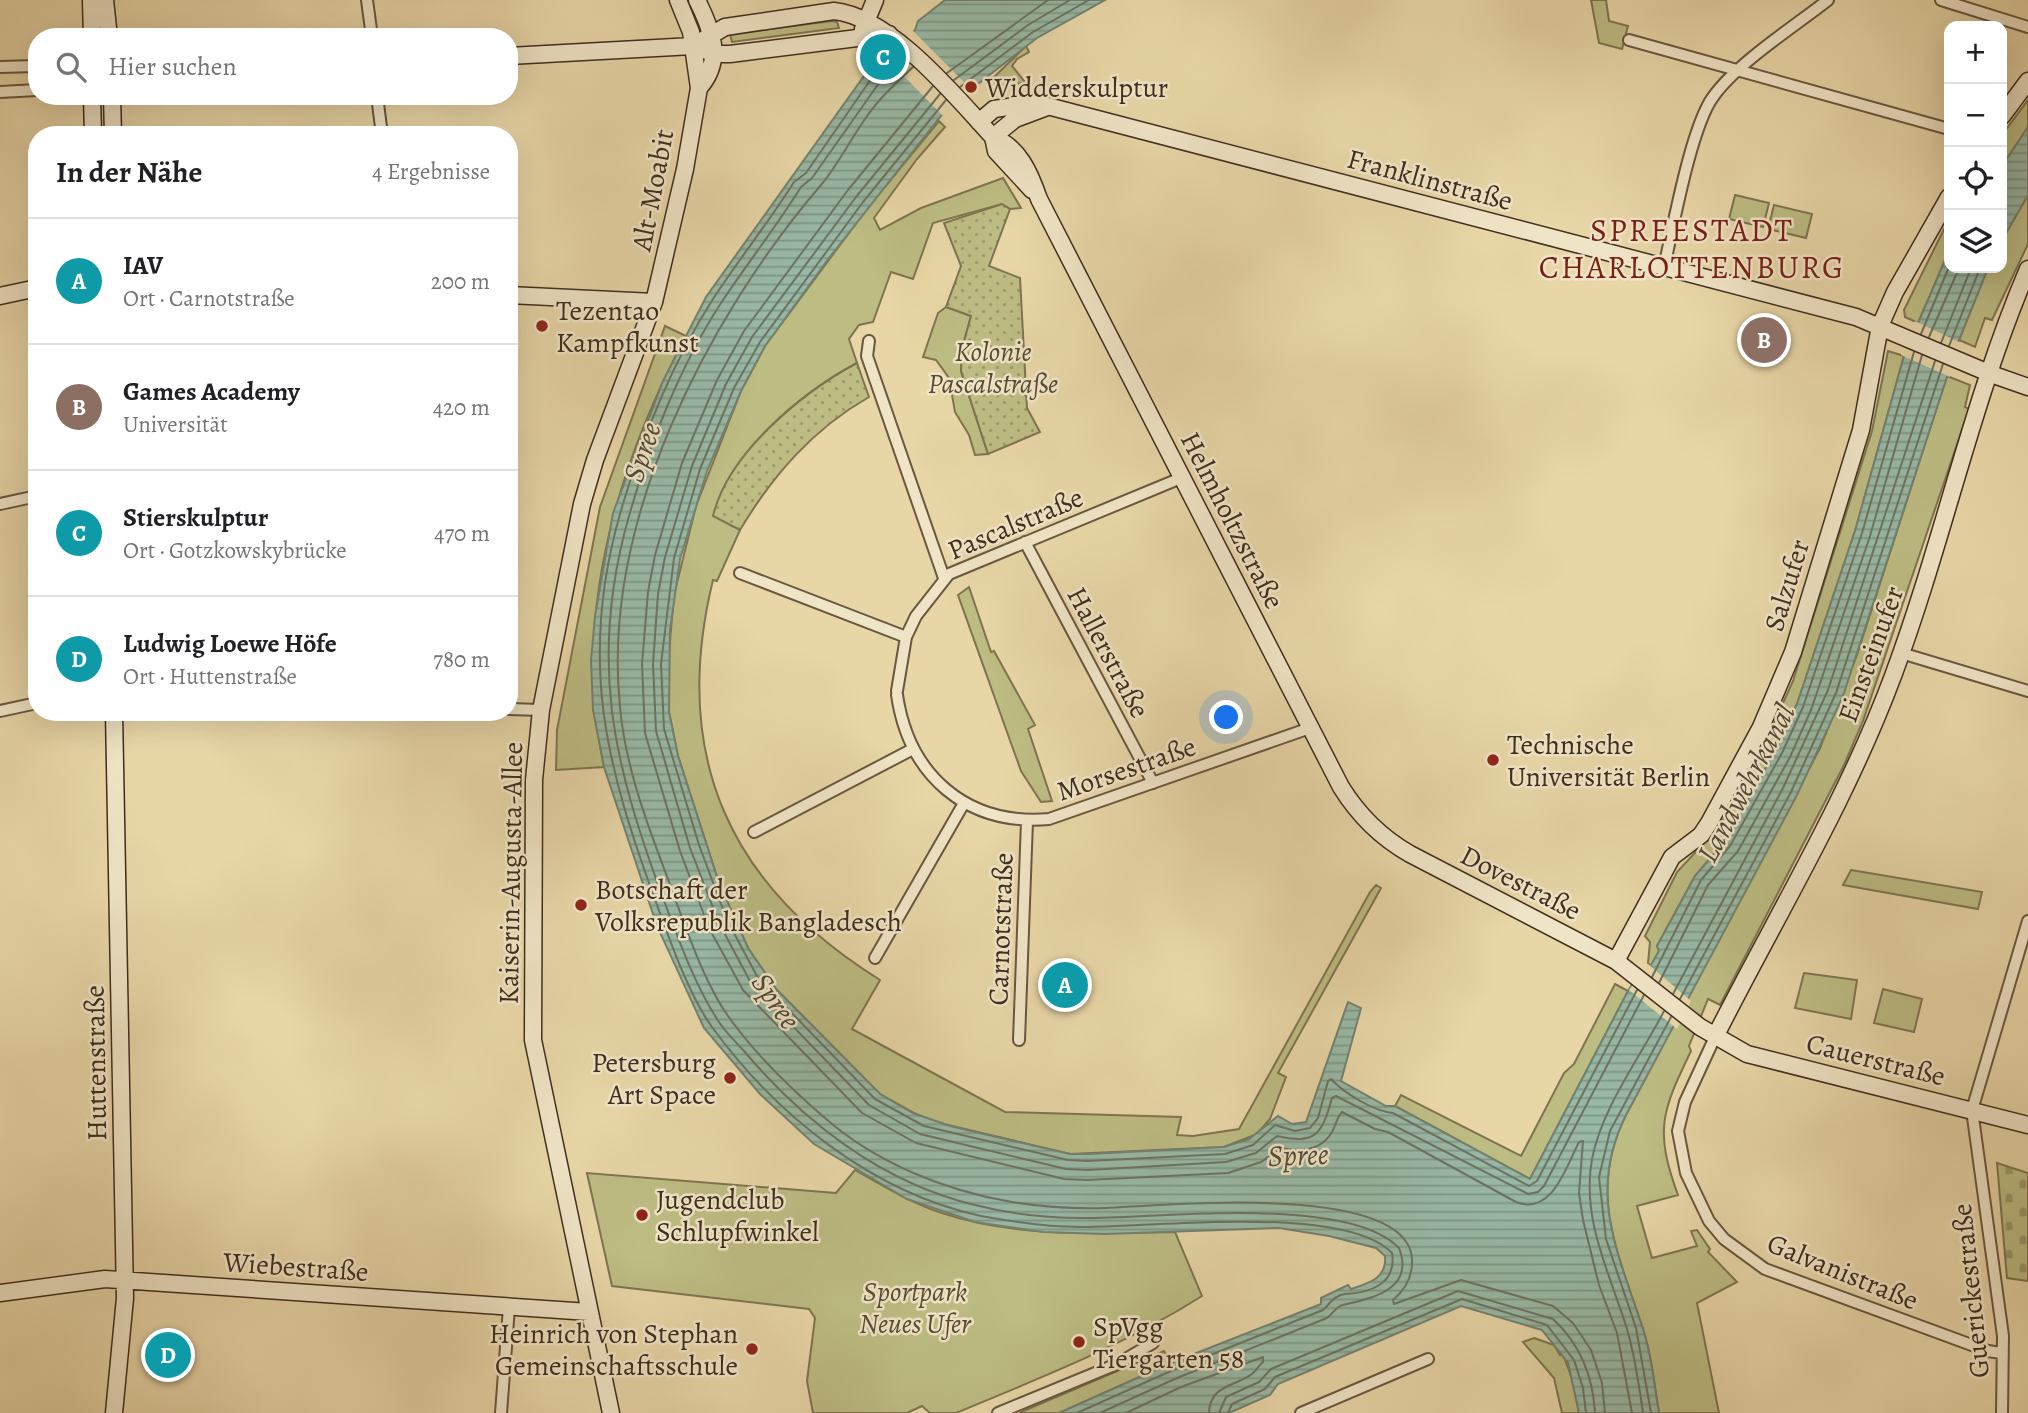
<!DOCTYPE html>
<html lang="de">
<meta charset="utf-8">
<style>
body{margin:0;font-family:Alegreya,serif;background:#f6f6f6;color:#202124}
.controls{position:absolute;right:21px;top:21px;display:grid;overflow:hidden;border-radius:14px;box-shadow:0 7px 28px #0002}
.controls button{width:63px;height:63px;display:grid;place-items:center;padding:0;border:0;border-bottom:2px solid #e0e0e0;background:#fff;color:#202124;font:35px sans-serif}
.you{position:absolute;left:1227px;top:718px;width:24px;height:24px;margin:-18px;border:5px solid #fff;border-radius:50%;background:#1a73e8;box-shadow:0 0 0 10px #1a73e833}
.badge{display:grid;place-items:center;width:46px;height:46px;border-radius:50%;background:#7c3aed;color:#fff;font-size:23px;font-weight:700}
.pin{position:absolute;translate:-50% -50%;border:4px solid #fff;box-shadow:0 2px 7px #0006}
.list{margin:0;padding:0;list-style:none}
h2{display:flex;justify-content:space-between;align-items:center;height:91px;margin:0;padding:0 28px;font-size:30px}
h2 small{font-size:23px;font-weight:400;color:#757577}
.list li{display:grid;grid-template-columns:46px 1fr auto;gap:21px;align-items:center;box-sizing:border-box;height:126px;padding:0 28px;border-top:2px solid #e0e0e0}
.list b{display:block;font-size:26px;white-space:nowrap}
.list p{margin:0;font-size:23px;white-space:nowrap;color:#757577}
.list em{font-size:23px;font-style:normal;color:#757577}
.icon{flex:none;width:38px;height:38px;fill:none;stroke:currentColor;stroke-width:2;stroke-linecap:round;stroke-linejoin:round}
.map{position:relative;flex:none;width:2028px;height:1413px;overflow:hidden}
.search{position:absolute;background:#fff;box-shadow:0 7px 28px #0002;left:28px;top:28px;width:490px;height:77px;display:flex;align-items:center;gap:18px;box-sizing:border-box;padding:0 24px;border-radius:28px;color:#757577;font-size:26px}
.panel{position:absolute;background:#fff;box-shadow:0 7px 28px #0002;left:28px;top:126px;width:490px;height:595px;border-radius:28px}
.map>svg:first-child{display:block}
.green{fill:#bdbc83;stroke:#7e7450;stroke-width:2}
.cemetery{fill:url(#cemetery-stones);stroke:#7e7450;stroke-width:2}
.garden{fill:url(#garden-dots);stroke:#7e7450;stroke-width:2}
.water{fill:url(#water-rules);stroke:#74816f;stroke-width:2}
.pier{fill:#e8d6a7}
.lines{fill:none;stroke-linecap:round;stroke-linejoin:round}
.shore{stroke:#6c7362;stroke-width:2}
.street-casing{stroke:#695740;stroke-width:14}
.secondary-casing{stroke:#3f2d1e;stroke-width:19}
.street{stroke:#f0e4c6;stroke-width:10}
.secondary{stroke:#f0e4c6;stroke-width:16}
.poi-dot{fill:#8f2418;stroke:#f0e4c6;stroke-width:2.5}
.labels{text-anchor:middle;stroke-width:5;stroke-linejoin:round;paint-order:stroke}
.poi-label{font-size:28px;fill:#3f2d1e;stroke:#f0e4c6;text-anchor:start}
.street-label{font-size:28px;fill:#3f2d1e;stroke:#f0e4c6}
.park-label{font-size:28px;font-style:italic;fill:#584a32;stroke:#f0e4c6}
.water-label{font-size:30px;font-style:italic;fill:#514939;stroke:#f0e4c6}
.quarter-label{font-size:32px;letter-spacing:2px;fill:#7a1f14;stroke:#f0e4c6}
</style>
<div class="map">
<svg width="2028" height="1413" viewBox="0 0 2028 1413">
<defs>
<pattern id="cemetery-stones" width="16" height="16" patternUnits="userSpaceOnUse" patternTransform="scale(1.75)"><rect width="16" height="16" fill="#bdbc83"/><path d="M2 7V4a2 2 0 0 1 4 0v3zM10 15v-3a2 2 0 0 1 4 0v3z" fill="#9b996b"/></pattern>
<pattern id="garden-dots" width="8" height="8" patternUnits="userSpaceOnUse" patternTransform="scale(1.75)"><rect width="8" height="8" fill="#bdbc83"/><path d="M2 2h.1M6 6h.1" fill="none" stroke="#9b996b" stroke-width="1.8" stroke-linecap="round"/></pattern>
<pattern id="water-rules" width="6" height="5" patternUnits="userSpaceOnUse" patternTransform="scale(1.75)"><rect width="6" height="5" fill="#98b9a5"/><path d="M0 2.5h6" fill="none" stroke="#7d9786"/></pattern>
</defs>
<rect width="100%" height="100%" fill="#e8d6a7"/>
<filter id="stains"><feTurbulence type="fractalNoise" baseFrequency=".00286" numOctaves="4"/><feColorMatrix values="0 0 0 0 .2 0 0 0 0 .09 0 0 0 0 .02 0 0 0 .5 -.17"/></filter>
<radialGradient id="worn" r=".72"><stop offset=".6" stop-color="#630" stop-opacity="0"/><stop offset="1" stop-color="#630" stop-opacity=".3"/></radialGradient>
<!-- green -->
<path class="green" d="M 1591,0 L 1606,0 L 1609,21 L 1628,26 L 1622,49 L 1599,43 Z
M 832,21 L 837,22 L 839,28 L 732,42 L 730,34 Z
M 1026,46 L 1029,52 L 1017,59 L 1012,66 L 1025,82 L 1000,89 L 992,79 Z
M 2028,100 L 2028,127 L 2002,166 L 2002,135 Z
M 939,121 L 945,127 L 917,159 L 874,218 L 880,230 L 921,208 L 1003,178 L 1021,208 L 1010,209 L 1002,204 L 933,223 L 913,279 L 891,272 L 873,322 L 859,325 L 849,339 L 857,363 C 803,392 727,453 714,516 L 740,530 L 717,581 L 713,580 C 670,756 729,886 880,980 L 852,1029 L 1005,1112 L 1181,1117 L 1177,1135 L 1193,1136 L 1239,1129 L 1370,892 L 1376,885 L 1381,888 L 1278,1073 L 1286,1077 L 1270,1119 L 1257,1134 L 1224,1147 L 1070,1154 L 927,1120 L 880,1094 L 776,989 L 748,948 L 719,883 L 678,756 L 669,712 L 668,664 L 674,595 L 696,506 L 741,391 L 765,346 L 869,206 Z
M 1735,195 L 1769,203 L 1763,227 L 1729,219 Z
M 2028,195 L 2028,244 L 1992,320 L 1985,318 L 1975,347 L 1959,340 L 1988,268 L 2002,268 L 2002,240 Z
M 1774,205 L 1812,214 L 1806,238 L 1768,229 Z
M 1949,219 L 1949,252 L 1918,323 L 1905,317 L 1904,310 Z
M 946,307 L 971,316 L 962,349 L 961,371 L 988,454 L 975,455 L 969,435 L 955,412 L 949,378 L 936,360 L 923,357 L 938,313 Z
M 665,326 L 686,336 C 616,468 572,618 604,767 L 556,770 L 557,730 L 600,507 Z
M 1888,351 L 1904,356 L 1855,531 L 1797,704 L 1776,750 L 1724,842 L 1695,876 L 1657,946 L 1659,951 L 1651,966 L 1648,963 L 1650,942 L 1645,936 L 1677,872 L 1719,827 L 1763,747 L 1793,681 L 1872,431 Z
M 1947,376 L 1970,385 L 1965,407 L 1969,409 L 1863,721 L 1844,765 L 1720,1005 L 1708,999 L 1689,1046 L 1691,1051 C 1662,1111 1654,1130 1678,1195 L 1637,1206 L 1652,1258 L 1697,1246 L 1691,1231 L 1697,1230 L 1710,1249 L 1708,1252 L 1737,1282 L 1697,1303 L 1719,1413 L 1659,1413 C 1654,1383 1651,1351 1641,1323 C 1616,1248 1588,1191 1626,1115 L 1820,748 L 1857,655 Z
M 969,587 L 991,652 L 994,651 L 1035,725 L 1028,729 L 1052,801 L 1041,802 L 1021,771 L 958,595 Z
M 1851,870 L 1982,892 L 1978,909 L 1843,885 Z
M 1804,973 L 1857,980 L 1851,1019 L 1795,1008 Z
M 1615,984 L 1628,991 L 1530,1179 L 1395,1106 L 1401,1095 L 1521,1156 L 1564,1073 L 1574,1064 Z
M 1883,989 L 1922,999 L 1914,1032 L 1874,1023 Z
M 855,1170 C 883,1186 911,1203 942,1213 C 1017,1238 1097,1233 1175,1232 L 1202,1296 C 1125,1345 1040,1378 956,1413 L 930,1413 L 922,1406 L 907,1413 L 813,1413 L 807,1381 L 815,1318 L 809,1309 L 612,1286 L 587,1173 L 836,1193 Z
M 1534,1338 L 1554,1345 L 1560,1355 L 1563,1354 L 1576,1390 L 1579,1413 L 1562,1413 L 1554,1378 L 1523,1342 Z
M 1164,1351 L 1171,1363 L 1059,1413 L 1019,1413 Z"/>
<!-- cemetery -->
<path class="cemetery" d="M 1997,1163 L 2028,1173 L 2028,1281 L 2007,1278 Z"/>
<!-- garden -->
<path class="garden" d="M 1002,204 L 1010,209 L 989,266 L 1020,278 L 1027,408 L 1040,432 L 988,454 L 961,371 L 962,349 L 971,316 L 946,307 L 961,266 L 944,223 Z
M 857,363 L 869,397 C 813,429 773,475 740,530 L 713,516 C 728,453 803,392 857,363 Z"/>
<!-- water -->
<path class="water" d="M 945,0 L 1105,0 L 1037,38 L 974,87 L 971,85 L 941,116 L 829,258 L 765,346 L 741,391 L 707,471 L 680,559 L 670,630 L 669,712 L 678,756 L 719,883 L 748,948 L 776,989 L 880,1094 L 913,1113 L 950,1126 L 1070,1154 L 1088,1154 L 1224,1147 L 1249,1139 L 1278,1116 L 1292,1124 L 1306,1122 L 1348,1002 L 1361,1008 L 1341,1081 L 1386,1106 L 1395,1106 L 1530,1179 L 1628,991 L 1638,975 L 1643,979 L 1659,951 L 1657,946 L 1695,876 L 1724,842 L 1776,750 L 1797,704 L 1855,531 L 1904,356 L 1945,260 L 1949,252 L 1949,268 L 1988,268 L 1959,340 L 1843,696 L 1797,795 L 1626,1115 C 1588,1191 1616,1248 1641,1323 C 1651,1351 1654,1383 1659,1413 L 1579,1413 L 1568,1363 L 1542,1330 L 1461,1306 L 1278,1384 L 1270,1395 L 1229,1413 L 1059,1413 L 1171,1363 L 1321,1304 L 1321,1298 L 1348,1285 L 1351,1289 C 1370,1283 1387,1278 1385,1256 L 1376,1248 L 1329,1236 L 1279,1228 L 1105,1234 L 1043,1232 L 975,1222 L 907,1199 L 814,1144 L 760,1094 L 704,1028 L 657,926 L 604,767 L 593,710 L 591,661 L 595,616 L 613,513 L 663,381 L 706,297 L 864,76 L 915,30 L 918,21 Z
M 2028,127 L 2028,195 L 2002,240 L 2002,166 Z"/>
<!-- pier -->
<path class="pier" d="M 911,29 L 971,89 L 943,116 L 883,55 Z
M 1915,321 L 1961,343 L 1950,377 L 1901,355 Z
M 1648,964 L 1691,1001 L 1677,1029 L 1629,990 Z"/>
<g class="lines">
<!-- shore -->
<path class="shore" d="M 898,55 L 871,79 L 806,173 L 794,182 C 769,222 739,259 713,299 C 672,363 641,441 620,514 C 578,661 606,766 657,905 C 670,941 690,997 712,1027 C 776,1115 873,1193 981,1216 C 1013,1222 1047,1227 1080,1227 C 1150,1228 1343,1203 1392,1253 C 1397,1284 1370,1293 1345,1294 C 1334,1295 1329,1305 1323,1310 L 1173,1370 L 1077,1413
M 905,60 L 879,83 L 812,178 L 801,187 C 776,227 747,264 721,303 C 680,366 649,445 629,516 C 588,660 613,762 663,898 C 678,938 694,983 717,1019 C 724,1031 735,1041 744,1051 C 804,1122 882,1183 975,1205 C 1010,1214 1046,1218 1082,1218 C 1155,1219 1348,1194 1399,1248 C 1415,1290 1372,1298 1343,1305 C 1336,1306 1333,1314 1327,1318 L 1177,1378 L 1100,1413
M 913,67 C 894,85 877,100 863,122 C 849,142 837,166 821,185 C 706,319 601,524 620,707 C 625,765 647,824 668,879 C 683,920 703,981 728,1016 C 755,1054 790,1088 825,1118 C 876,1163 946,1191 1012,1202 C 1043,1207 1074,1209 1106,1208 C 1160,1206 1407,1181 1412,1259 C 1413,1276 1406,1289 1393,1300 L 1394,1304 L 1461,1280 L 1553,1306 L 1573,1323 L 1591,1350 L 1602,1383 L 1605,1413
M 947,73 L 1048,0
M 954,80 L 1028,25 L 1070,0
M 933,86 L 848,190 L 744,331 L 717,380 L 682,463 L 655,555 L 648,592 L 642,664 L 645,733 L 680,851 L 709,928 L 743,990 L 862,1113 L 916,1143 L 1064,1179 L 1087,1180 L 1228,1173 L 1261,1162 L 1281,1148 C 1300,1152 1321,1151 1332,1132 C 1336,1125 1337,1117 1342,1112 L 1375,1129 L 1388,1132 L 1516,1202 C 1552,1216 1566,1167 1579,1142 L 1583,1141 L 1579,1193 L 1583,1220 L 1599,1285 L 1617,1333 L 1632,1413
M 960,87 L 1033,32 L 1089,0
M 940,94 L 856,197 L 752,337 L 726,384 L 692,466 L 665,557 L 658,594 L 653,664 L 656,731 L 690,848 L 719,923 L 751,983 L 869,1105 L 920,1134 L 1066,1169 L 1088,1170 L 1226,1162 L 1256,1153 L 1277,1136 C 1316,1145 1322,1134 1332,1098 L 1336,1096 L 1528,1194 L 1538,1192 L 1544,1186 L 1644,995
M 946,100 L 863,202 L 760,342 L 734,388 L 700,469 L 674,558 L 661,664 L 664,729 L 699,845 L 727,920 L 758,978 L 875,1099 L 924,1126 L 1068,1160 L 1088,1161 L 1225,1154 L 1253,1145 L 1275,1125 L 1295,1131 L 1310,1128 L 1318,1118 L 1328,1081 L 1331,1079 C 1344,1093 1373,1111 1393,1113 L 1529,1186 L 1537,1181 L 1637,990
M 1921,334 L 1949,267
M 1929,337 L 1959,268
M 1941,343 L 1971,268
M 1949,346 L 1980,268
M 1652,977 L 1701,880 L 1730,846 L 1782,753 L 1803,707 L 1862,533 L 1914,352
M 1659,983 L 1708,885 L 1738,851 L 1790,757 L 1811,710 L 1870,536 L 1922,355
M 1673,994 L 1783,788 L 1828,690 L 1935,361
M 1680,999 L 1791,792 L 1836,693 L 1943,364
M 1126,1413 L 1181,1387 L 1263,1357 L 1263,1362 C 1259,1365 1256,1371 1252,1374 C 1234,1387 1210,1385 1209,1413
M 1219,1413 L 1226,1397 L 1259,1382 L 1271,1369 L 1458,1291 L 1553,1319 C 1580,1344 1593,1376 1595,1413
M 1228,1413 L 1232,1404 L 1265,1389 L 1275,1377 L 1462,1299 L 1547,1325 L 1574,1360 L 1583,1388 L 1586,1413
M 1643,1413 C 1639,1385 1635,1356 1627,1329 C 1610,1274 1581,1219 1592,1159 C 1602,1107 1640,1058 1664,1011
M 1651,1413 L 1636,1328 L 1606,1239 L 1599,1177 L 1610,1131 L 1671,1017"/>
<!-- street casing -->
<g class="street-casing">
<path id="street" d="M 367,0 L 372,37
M 1941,0 L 2028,27
M 1629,40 L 1949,129
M 0,67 L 37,66
M 0,92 L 37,90
M 377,96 L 382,135
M 1664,267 C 1673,228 1691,127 1713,97 C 1737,63 1795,26 1828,0
M 869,341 L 867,356 L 944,578
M 0,504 L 37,496
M 1025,542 L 1153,783
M 740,573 L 906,637
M 1901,653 L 2028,691
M 897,691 L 906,637 L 916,616 L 949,574 L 1181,478
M 897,695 C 909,776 967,826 1049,819 L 1310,728
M 509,709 L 541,710
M 0,711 L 37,703
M 754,832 L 913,749
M 875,958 L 964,803
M 1715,1037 L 1685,1102 L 1678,1131 L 1686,1173 L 1709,1221 L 1724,1239 L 1765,1269 L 1988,1351 L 2001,1353
M 1019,1040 L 1027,821
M 501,1413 L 509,1307
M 998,1413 L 1117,1364 L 1153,1343
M 1301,1413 L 1428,1359
M 2002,1413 L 2003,1336 L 1972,1110 L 2028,921"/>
</g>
<!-- secondary casing -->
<g class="secondary-casing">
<path id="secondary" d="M 91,0 L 92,37
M 105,0 L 109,37
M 697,0 C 712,30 724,60 699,88
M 863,29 L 875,0
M 693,46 L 725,27 L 834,11 C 891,17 955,96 993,137 C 1019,147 1030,173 1039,199 L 1341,787 C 1359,816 1380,837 1410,854 L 1616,961 L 1700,1027 L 1747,1054 L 2028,1125
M 509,56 L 693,46 L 715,54 L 730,54 L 889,34
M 92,96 L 93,135
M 112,96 L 113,135
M 2002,116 L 2028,81
M 979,122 L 994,109 L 1036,103 L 1856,317 L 1991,374 L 2028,387
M 993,137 L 996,151 L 1032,190
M 993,137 L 1015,119 L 1047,107
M 509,295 L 654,302
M 0,296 L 37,288
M 114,712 L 125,1298 L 114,1413
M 1616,961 L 1672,857 L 1701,835 L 1709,823 L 1761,727 L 1793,652 L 1861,430 L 1880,326 L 1895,292 L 1949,197
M 1715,1037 C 1775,918 1846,802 1893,676 C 1943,542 1972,400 2028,269
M 0,1293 L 105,1279 L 589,1312
M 611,1413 L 533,1040 L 534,780 L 541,710 L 582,504 L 595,460 L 654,302 L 685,169 L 699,88 L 691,32 L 678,0"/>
</g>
<!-- street -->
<use href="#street" class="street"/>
<!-- secondary -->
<use href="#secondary" class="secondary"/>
</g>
<!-- markers -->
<g class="poi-dot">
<circle cx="971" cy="87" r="7"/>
<circle cx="542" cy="326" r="7"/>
<circle cx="1493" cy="760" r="7"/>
<circle cx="581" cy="905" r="7"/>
<circle cx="730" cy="1078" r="7"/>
<circle cx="642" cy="1215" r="7"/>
<circle cx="1079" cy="1342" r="7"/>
<circle cx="752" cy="1349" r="7"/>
</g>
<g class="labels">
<!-- poi labels -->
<g class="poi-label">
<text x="985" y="97">Widderskulptur</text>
<text x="556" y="320">Tezentao<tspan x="556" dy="32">Kampfkunst</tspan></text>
<text x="1507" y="754">Technische<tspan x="1507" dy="32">Universität Berlin</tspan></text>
<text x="595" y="899">Botschaft der<tspan x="595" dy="32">Volksrepublik Bangladesch</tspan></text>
<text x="716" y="1072" text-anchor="end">Petersburg<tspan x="716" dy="32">Art Space</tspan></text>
<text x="656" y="1209">Jugendclub<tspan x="656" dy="32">Schlupfwinkel</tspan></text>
<text x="1093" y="1336">SpVgg<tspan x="1093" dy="32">Tiergarten 58</tspan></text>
<text x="738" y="1343" text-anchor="end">Heinrich von Stephan<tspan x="738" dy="32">Gemeinschaftsschule</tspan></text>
</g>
<!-- street labels -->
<g class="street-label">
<text transform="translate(1430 179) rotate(15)" y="10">Franklinstraße</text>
<text transform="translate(652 190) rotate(-79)" y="10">Alt-Moabit</text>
<text transform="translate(1233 520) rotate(63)" y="10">Helmholtzstraße</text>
<text transform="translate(1015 523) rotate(-23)" y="10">Pascalstraße</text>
<text transform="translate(1786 585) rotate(-73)" y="10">Salzufer</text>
<text transform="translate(1109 652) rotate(62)" y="10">Hallerstraße</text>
<text transform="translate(1870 654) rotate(-70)" y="10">Einsteinufer</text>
<text transform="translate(1126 768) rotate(-19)" y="10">Morsestraße</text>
<text transform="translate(510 873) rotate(-89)" y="10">Kaiserin-Augusta-Allee</text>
<text transform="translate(1521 882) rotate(27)" y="10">Dovestraße</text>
<text transform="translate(1000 929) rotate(-88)" y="10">Carnotstraße</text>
<text transform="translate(1876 1059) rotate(14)" y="10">Cauerstraße</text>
<text transform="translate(95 1063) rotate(-91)" y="10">Huttenstraße</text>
<text transform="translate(296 1266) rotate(4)" y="10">Wiebestraße</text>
<text transform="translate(1843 1271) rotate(22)" y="10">Galvanistraße</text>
<text transform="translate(1970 1291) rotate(-96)" y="10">Guerickestraße</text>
</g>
<!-- park labels -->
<g class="park-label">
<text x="993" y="361">Kolonie<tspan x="993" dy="32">Pascalstraße</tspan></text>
<text x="915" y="1301">Sportpark<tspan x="915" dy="32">Neues Ufer</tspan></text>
</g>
<!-- water labels -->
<g class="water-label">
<text transform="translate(642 452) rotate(-71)" y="10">Spree</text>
<text transform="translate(1746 783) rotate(-62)" y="10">Landwehrkanal</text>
<text transform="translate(776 1001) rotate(55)" y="10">Spree</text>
<text transform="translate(1298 1155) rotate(-2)" y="10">Spree</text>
</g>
<!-- quarter labels -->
<g class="quarter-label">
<text x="1692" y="241">SPREESTADT<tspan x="1692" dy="37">CHARLOTTENBURG</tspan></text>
</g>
</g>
<rect width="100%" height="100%" filter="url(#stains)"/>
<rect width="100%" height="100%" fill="url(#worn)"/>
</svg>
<div class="controls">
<button>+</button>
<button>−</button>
<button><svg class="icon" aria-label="locate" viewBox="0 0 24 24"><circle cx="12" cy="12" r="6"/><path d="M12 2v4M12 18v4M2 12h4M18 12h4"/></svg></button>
<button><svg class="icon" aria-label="layers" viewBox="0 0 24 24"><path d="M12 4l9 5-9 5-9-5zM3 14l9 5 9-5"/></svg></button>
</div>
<div class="you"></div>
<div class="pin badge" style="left:1065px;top:985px;background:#0f9aa8">A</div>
<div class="pin badge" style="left:1764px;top:340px;background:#8d6e63">B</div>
<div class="pin badge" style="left:883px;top:57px;background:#0f9aa8">C</div>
<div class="pin badge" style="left:168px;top:1355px;background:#0f9aa8">D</div>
<div class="search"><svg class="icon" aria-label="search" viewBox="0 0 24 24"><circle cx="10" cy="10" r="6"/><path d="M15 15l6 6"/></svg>Hier suchen</div>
<section class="panel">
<h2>In der Nähe<small>4 Ergebnisse</small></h2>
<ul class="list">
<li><span class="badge" style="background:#0f9aa8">A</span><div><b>IAV</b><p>Ort · Carnotstraße</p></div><em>200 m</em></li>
<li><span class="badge" style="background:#8d6e63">B</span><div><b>Games Academy</b><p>Universität</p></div><em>420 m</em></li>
<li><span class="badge" style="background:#0f9aa8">C</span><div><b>Stierskulptur</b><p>Ort · Gotzkowskybrücke</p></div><em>470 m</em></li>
<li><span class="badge" style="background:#0f9aa8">D</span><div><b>Ludwig Loewe Höfe</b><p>Ort · Huttenstraße</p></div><em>780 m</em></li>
</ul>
</section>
</div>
